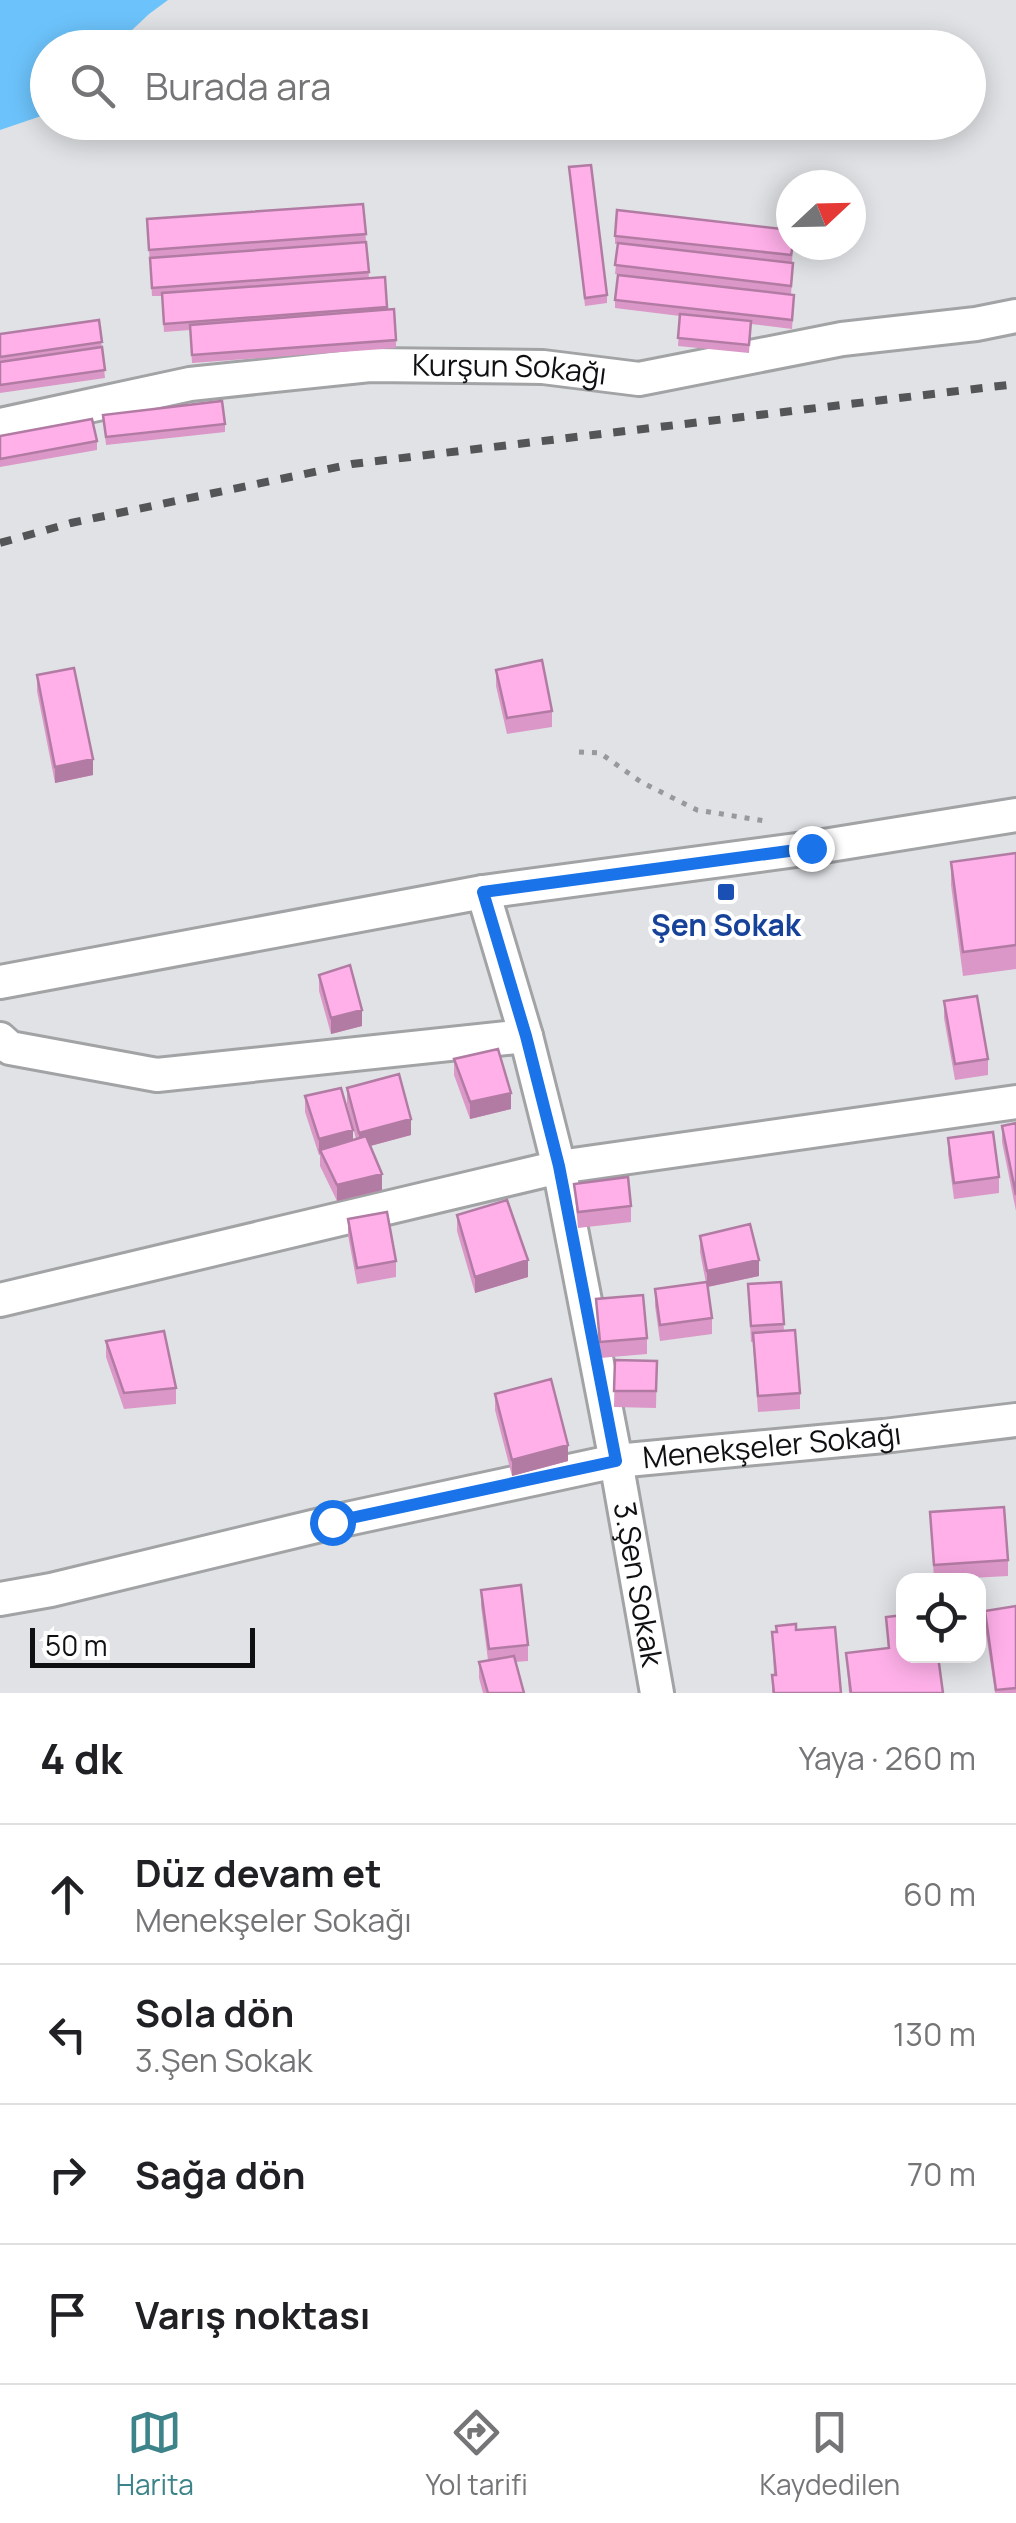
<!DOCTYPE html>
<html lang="tr">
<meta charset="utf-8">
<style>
body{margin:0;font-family:Manrope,sans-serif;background:#f6f6f6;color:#202124}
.controls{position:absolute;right:30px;bottom:30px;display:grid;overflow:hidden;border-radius:20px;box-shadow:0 5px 25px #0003}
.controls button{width:90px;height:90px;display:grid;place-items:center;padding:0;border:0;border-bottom:2px solid #e0e0e0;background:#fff;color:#202124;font:50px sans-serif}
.compass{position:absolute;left:776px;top:170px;width:90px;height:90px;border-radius:50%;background:#fff;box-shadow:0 5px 25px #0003;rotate:68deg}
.scale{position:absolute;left:30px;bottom:25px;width:225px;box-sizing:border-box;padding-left:10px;border:5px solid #0f1011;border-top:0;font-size:28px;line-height:35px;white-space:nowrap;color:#0f1011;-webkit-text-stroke:8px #fff;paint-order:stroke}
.stop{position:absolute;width:30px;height:30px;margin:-22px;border:8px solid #1a73e8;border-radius:50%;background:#fff}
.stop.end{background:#1a73e8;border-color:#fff;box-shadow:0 2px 10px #0008}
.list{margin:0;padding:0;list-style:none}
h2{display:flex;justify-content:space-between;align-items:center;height:130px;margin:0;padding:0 40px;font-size:42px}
h2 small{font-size:32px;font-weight:400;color:#757577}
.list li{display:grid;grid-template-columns:65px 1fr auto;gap:30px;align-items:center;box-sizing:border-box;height:140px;padding:0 40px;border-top:2px solid #e0e0e0}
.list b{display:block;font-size:38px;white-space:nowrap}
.list p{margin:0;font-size:32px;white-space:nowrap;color:#757577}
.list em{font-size:32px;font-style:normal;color:#757577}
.icon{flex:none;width:55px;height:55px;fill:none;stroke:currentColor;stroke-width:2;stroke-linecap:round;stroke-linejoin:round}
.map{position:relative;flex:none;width:1016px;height:1693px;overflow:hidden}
.search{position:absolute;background:#fff;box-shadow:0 5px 25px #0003;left:30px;right:30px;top:30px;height:110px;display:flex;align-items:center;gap:25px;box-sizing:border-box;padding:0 35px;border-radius:55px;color:#757577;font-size:38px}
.sheet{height:690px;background:#fff}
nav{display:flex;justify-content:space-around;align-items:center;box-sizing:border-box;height:140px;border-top:2px solid #e0e0e0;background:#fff;font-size:28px;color:#757577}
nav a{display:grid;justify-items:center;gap:5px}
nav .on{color:#3c838a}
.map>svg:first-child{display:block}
.water{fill:#6cc3fb}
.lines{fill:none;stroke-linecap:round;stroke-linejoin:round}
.minor-casing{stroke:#a1a3a5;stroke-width:38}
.path{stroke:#98999c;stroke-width:5;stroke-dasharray:5 8;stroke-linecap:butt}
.minor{stroke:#fff;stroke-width:32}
.rail{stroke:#545557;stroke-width:8;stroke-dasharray:12 12;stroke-linecap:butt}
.wall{fill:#db97c8}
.shaded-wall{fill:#b27ba3}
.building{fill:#ffb0e9;stroke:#b27ba3;stroke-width:2.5}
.route{stroke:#1a73e8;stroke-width:12}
.transit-dot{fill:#1a4fb4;stroke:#fff;stroke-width:4}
.labels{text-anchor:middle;stroke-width:8;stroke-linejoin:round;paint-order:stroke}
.street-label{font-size:30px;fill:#0f1011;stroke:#fff}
.transit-label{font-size:30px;font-weight:bold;fill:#164399;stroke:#fff}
</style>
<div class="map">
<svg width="1016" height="1693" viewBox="0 0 1016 1693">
<rect width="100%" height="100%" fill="#e0e2e5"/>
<!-- water -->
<path class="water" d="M 0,0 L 168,0 L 149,14 L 114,47 L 48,48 L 47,114 L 0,130 Z"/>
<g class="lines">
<!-- minor casing -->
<g class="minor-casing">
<g id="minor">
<path id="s1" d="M 0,425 L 190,384 L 370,365 L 543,367 L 639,379 L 842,339 L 976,324 L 1016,316"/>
<path id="s2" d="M 483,892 L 526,1036 L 559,1167 L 616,1461 L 657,1693"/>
<path d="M 0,982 L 483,892 L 811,848 L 1016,815"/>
<path d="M 0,1039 L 10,1048 L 157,1075 L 526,1036"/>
<path d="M 0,1300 L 559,1167 L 1016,1102"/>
<path id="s3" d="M 0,1599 L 51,1590 L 333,1522 L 616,1461 L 884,1436 L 1016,1420"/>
</g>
</g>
<!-- path -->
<path class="path" d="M 579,752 L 600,753 L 641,782 L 697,810 L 765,821"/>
<!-- minor -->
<use href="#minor" class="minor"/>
<!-- rail -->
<path class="rail" d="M 0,543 L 71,523 L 352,464 L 1016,384"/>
</g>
<!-- wall -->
<path class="wall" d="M 569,167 L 607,295 L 607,303 L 585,306 Z
M 363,204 L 369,278 L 385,277 L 387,310 L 396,340 L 396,348 L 192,363 L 190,330 L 164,332 L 162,296 L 152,296 L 147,219 Z
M 615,236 L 793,245 L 792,263 L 793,271 L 791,294 L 615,274 L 618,244 L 615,244 Z
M 615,300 L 794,303 L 792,329 L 751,324 L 749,353 L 678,346 L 680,316 L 615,308 Z
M 99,320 L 105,378 L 0,393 L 0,334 Z
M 103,415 L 225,424 L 225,432 L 106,445 Z
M 0,436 L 97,441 L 97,450 L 0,467 Z
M 496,670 L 552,711 L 552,727 L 507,734 L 496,686 Z
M 37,675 L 93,775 L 55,783 L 37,691 Z
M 1016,853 L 1016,969 L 963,976 L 951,885 L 951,862 Z
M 319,975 L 362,1026 L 331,1034 L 319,991 Z
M 944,1001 L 988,1059 L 988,1075 L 955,1080 L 944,1018 Z
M 454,1059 L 511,1109 L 470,1119 L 454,1075 Z
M 347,1088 L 411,1135 L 370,1146 L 382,1190 L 337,1201 L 320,1166 L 320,1155 L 319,1155 L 305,1112 L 305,1096 L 353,1140 L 356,1139 L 347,1104 Z
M 1016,1123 L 1016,1211 L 1002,1142 L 1002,1126 Z
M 948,1138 L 999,1177 L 999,1193 L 954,1199 L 948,1154 Z
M 574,1184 L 631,1206 L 631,1222 L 578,1228 Z
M 457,1215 L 528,1277 L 475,1293 L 457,1231 Z
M 348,1219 L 396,1261 L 396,1277 L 357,1284 L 348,1235 Z
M 700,1236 L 759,1276 L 708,1287 L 712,1318 L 712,1334 L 660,1341 L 655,1306 L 655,1289 L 706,1283 L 700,1252 Z
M 781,1282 L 784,1331 L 800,1393 L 800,1409 L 758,1412 L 753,1342 L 751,1342 L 748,1284 Z
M 596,1299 L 647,1338 L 647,1354 L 600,1358 Z
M 106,1341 L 176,1388 L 176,1404 L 124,1409 L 106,1357 Z
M 615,1360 L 657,1361 L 656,1408 L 614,1407 Z
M 495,1394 L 568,1461 L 512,1476 L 495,1410 Z
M 930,1512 L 1008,1560 L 1008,1576 L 934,1580 Z
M 481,1590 L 528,1645 L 528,1661 L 515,1662 L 524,1693 L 483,1693 L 479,1678 L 479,1662 L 488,1660 L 481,1606 Z
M 1016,1606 L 1016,1693 L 995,1693 L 985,1627 L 985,1611 Z
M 886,1617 L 943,1693 L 849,1693 L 846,1653 L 888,1648 Z
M 796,1630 L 841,1693 L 772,1693 L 772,1675 L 774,1675 L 772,1632 Z"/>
<!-- shaded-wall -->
<path class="shaded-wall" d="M 93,759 L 93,775 L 55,783 L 55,767 Z
M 362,1010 L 362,1026 L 331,1034 L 331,1018 Z
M 511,1093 L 511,1109 L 470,1119 L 470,1102 Z
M 411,1119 L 411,1135 L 359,1149 L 359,1133 Z
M 353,1130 L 353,1147 L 320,1150 L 319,1155 L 319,1139 Z
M 382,1174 L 382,1190 L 337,1201 L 337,1185 Z
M 528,1260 L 528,1277 L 475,1293 L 475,1277 Z
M 759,1260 L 759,1276 L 707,1287 L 707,1271 Z
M 568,1445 L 568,1461 L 512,1476 L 512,1460 Z"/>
<!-- building -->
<path class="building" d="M 591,165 L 607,295 L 585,298 L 569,167 Z
M 363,204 L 366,234 L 149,250 L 147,219 Z
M 617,210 L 791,230 L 791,245 L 793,245 L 791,255 L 615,236 Z
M 366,242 L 369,272 L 152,288 L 150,258 Z
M 618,243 L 793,263 L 791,286 L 615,265 Z
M 618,275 L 794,295 L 792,320 L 615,300 Z
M 385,277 L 387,307 L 164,324 L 162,293 Z
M 394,309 L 396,340 L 192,355 L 190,325 Z
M 680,314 L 751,321 L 749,345 L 678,338 Z
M 99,320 L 102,342 L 0,357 L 0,334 Z
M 102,347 L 105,370 L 0,385 L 0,362 Z
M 222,401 L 225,424 L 106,437 L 103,415 Z
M 92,419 L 97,441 L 0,459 L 0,436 Z
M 542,660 L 552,711 L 507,718 L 496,670 Z
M 74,668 L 93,759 L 55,767 L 37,675 Z
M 1016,853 L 1016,945 L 963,952 L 951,862 Z
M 350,965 L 362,1010 L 331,1018 L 319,975 Z
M 977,996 L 988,1059 L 955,1064 L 944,1001 Z
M 498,1049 L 511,1093 L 470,1102 L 454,1059 Z
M 399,1074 L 411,1119 L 359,1133 L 347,1088 Z
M 341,1088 L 353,1130 L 319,1139 L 305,1096 Z
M 1016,1123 L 1016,1195 L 1002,1126 Z
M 993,1132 L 999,1177 L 954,1183 L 948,1138 Z
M 366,1136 L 382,1174 L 337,1185 L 320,1150 Z
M 628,1177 L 631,1206 L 578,1212 L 574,1184 Z
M 507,1200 L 528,1260 L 475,1277 L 457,1215 Z
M 387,1212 L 396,1261 L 357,1268 L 348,1219 Z
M 750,1224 L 759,1260 L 707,1271 L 700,1236 Z
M 707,1282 L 712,1318 L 660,1325 L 655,1289 Z
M 781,1282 L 784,1324 L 751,1326 L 748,1284 Z
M 643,1295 L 647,1338 L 600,1342 L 596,1299 Z
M 795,1330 L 800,1393 L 758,1396 L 753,1333 Z
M 164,1331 L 176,1388 L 124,1393 L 106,1341 Z
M 615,1360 L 657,1361 L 656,1391 L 614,1391 Z
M 551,1379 L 568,1445 L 512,1460 L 495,1394 Z
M 1004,1507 L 1008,1560 L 934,1565 L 930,1512 Z
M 521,1585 L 528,1645 L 489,1649 L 481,1590 Z
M 1016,1606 L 1016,1688 L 996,1690 L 985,1611 Z
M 904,1615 L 904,1656 L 938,1656 L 943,1693 L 851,1693 L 846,1653 L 889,1648 L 886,1617 Z
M 796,1624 L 796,1630 L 835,1627 L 841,1693 L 774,1693 L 772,1675 L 776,1675 L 772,1632 L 777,1632 L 776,1626 Z
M 514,1656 L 524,1693 L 488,1693 L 479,1662 Z"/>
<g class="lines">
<!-- route -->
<path class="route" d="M 332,1522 L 616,1461 L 559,1166 L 526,1036 L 483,892 L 811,848"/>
</g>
<!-- markers -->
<rect class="transit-dot" x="716" y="882" width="20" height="20" rx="5"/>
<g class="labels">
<!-- street labels -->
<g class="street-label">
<text dy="10" stroke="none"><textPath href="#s1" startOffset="515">Kurşun Sokağı</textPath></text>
<text dy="10" stroke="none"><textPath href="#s3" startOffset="788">Menekşeler Sokağı</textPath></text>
<text dy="10" stroke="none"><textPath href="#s2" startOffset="710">3.Şen Sokak</textPath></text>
</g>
<!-- transit labels -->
<g class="transit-label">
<text x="726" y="936">Şen Sokak</text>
</g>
</g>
</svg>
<div class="controls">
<button><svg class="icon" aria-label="locate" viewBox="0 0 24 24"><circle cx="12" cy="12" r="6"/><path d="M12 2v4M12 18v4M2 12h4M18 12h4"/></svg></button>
</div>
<svg class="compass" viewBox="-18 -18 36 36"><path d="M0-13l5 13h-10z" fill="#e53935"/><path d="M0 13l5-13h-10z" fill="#757577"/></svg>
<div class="scale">50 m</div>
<div class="stop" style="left:332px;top:1522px"></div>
<div class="stop end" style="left:811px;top:848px"></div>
<div class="search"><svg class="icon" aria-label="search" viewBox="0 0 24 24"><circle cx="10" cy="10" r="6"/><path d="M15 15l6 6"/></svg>Burada ara</div>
</div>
<section class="sheet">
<h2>4 dk<small>Yaya · 260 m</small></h2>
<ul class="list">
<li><svg class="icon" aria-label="ahead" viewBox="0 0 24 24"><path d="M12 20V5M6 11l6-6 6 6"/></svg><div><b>Düz devam et</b><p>Menekşeler Sokağı</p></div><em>60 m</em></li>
<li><svg class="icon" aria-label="left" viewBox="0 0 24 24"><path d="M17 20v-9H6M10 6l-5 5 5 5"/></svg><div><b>Sola dön</b><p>3.Şen Sokak</p></div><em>130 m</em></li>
<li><svg class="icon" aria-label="right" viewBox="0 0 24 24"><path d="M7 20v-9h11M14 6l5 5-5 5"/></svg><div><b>Sağa dön</b></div><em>70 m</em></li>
<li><svg class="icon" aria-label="arrive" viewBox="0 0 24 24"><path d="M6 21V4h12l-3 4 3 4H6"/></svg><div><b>Varış noktası</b></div></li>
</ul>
</section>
<nav>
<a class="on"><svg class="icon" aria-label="map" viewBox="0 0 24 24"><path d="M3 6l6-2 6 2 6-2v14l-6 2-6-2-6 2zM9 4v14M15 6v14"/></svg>Harita</a>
<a><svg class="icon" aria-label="directions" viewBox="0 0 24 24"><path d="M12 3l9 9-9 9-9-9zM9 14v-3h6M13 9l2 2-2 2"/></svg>Yol tarifi</a>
<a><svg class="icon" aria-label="saved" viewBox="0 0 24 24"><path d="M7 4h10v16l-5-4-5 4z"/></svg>Kaydedilen</a>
</nav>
